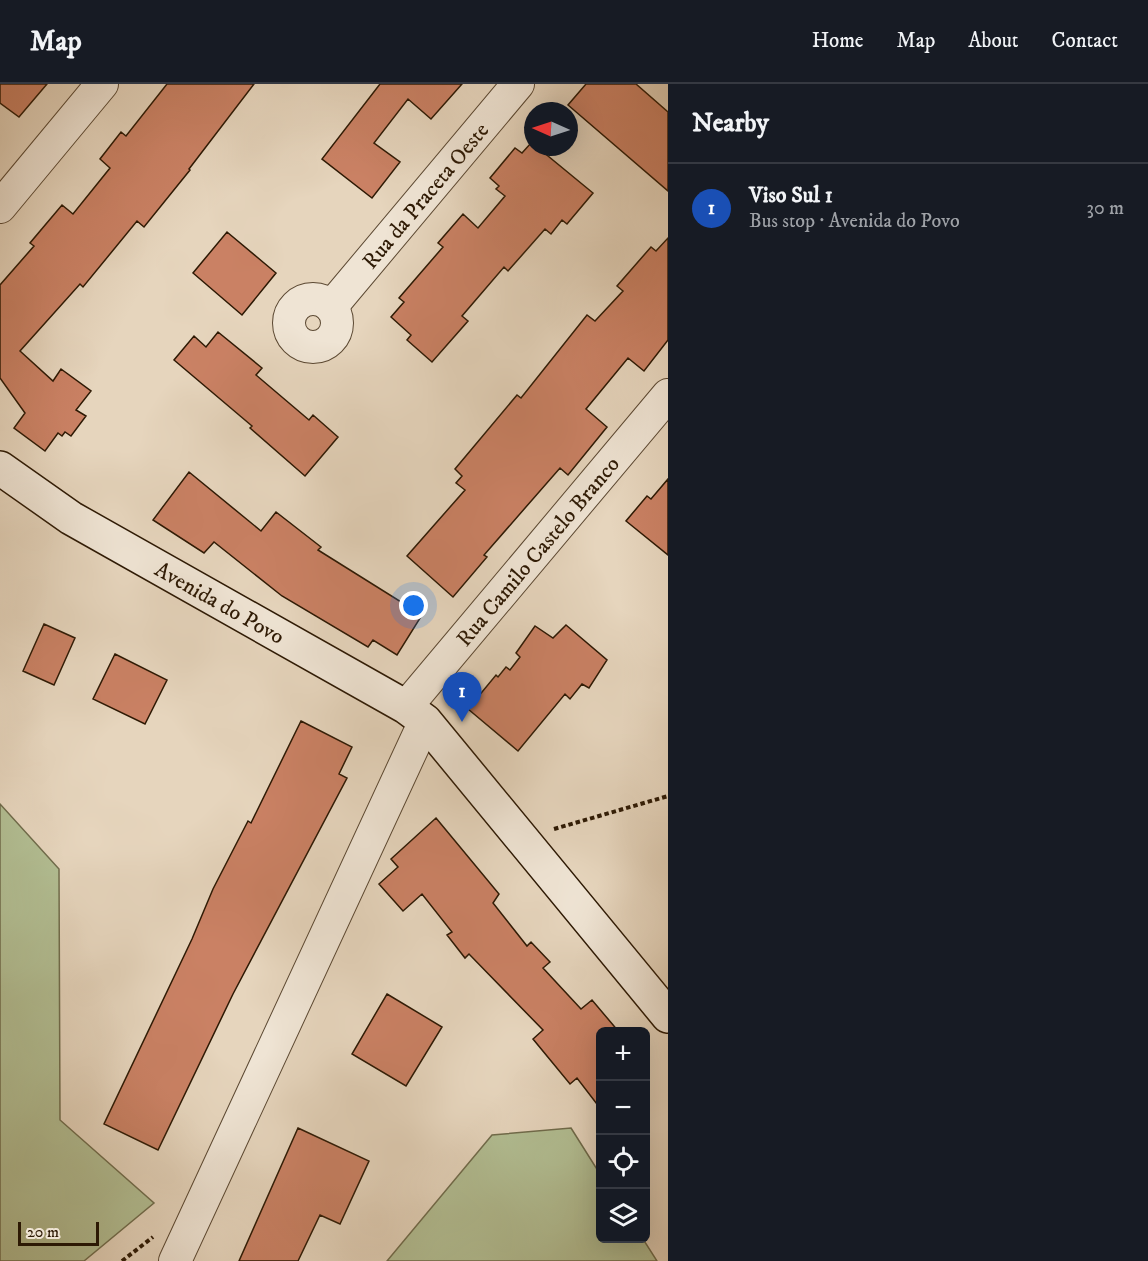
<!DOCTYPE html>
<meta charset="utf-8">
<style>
body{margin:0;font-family:"IM FELL DW Pica",serif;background:#20242c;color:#f1f3f6}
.controls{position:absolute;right:18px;bottom:18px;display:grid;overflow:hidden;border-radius:9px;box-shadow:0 6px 24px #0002}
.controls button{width:54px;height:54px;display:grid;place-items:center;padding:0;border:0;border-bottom:2px solid #363941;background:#171b24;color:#f1f3f6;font:30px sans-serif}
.compass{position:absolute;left:524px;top:18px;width:54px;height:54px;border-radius:50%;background:#171b24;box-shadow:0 6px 24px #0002;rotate:273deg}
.scale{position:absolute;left:18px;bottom:15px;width:81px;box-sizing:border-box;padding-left:6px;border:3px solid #2d1904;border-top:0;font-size:16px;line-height:21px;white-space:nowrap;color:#2d1904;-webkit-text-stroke:4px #efe4d4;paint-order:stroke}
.you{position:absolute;left:414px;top:522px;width:21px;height:21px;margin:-15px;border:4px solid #fff;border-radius:50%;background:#1a73e8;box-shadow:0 0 0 9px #1a73e833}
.badge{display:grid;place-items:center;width:39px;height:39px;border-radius:50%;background:#2563eb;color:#fff;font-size:20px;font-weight:700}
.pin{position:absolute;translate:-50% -50px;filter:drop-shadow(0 2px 3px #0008)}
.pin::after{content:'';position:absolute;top:32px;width:21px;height:18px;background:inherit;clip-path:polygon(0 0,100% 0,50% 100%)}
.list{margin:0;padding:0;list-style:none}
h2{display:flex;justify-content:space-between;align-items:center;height:78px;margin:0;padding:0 24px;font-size:26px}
h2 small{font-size:20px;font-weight:400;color:#9ea1a6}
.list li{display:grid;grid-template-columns:39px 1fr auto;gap:18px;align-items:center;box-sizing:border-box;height:90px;padding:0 24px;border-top:2px solid #363941}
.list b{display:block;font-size:22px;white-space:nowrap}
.list p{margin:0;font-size:20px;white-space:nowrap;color:#9ea1a6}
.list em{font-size:20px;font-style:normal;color:#9ea1a6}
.icon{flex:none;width:33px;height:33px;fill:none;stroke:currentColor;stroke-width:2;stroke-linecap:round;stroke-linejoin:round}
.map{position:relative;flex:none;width:668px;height:1177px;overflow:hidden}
header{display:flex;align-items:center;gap:36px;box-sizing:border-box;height:84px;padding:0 30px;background:#171b24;border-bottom:2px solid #363941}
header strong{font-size:28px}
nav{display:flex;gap:33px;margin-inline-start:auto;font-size:21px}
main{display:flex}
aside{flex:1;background:#171b24}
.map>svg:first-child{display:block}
.green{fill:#b2be93;stroke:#706c4c;stroke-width:1.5}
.building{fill:#ca8164;stroke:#2d1904;stroke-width:1.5}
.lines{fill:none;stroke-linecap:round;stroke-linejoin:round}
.street-casing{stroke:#5b4832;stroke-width:34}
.secondary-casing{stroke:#2d1904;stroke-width:36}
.path{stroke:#2d1904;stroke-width:4;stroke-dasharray:4.5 3;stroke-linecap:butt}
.street{stroke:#efe4d4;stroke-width:32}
.secondary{stroke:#efe4d4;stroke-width:33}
.labels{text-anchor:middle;stroke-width:4.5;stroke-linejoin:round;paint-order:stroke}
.street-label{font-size:22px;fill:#2d1904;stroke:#efe4d4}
</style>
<header>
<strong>Map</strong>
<nav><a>Home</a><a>Map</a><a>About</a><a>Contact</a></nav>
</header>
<main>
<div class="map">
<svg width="668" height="1177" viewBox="0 0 668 1177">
<rect width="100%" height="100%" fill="#e6d5bd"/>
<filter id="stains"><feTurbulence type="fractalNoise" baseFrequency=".00333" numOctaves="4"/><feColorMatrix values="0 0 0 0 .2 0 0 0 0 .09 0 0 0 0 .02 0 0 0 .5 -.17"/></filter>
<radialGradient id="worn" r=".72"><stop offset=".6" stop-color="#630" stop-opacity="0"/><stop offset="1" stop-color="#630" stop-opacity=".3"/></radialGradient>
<!-- green -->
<path class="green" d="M 0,720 L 59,785 L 60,1036 L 154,1119 L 84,1177 L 0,1177 Z
M 571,1044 L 600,1090 L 600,1154 L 643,1155 L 657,1177 L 387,1177 L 492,1051 Z"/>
<!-- building -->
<path class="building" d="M 0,0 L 47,0 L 19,33 L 0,19 Z
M 167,0 L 254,0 L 189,85 L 190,86 L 144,143 L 137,137 L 83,203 L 80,200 L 20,267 L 53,297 L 61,285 L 91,307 L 76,326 L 86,332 L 71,352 L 65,348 L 62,352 L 58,349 L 45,367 L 14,344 L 25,329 L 0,294 L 0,201 L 34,162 L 30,159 L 62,121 L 73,130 L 110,84 L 100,75 L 121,48 L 126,52 Z
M 380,0 L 462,0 L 431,35 L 408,15 L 374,59 L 400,78 L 372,114 L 322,75 Z
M 586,0 L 636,0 L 668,28 L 668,107 L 568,21 Z
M 531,59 L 533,63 L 537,63 L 593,109 L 567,140 L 562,136 L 551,150 L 545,145 L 508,187 L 504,183 L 462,232 L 468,237 L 432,278 L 407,256 L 411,251 L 391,233 L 404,218 L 399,214 L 443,163 L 438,159 L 463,130 L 478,144 L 505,112 L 496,105 L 499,102 L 490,94 L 515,64 L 522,69 Z
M 227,148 L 276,189 L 242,231 L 193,189 Z
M 668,154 L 668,256 L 644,287 L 628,274 L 586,325 L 607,343 L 568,391 L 560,384 L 484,471 L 487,473 L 453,513 L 407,472 L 465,406 L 456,399 L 462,392 L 455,385 L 517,311 L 521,314 L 587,231 L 595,237 L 623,207 L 617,202 L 651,163 L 656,167 Z
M 218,248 L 262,284 L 256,291 L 309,336 L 313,331 L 338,353 L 305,392 L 250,344 L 252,342 L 174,276 L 194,252 L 206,263 Z
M 189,388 L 261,447 L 276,428 L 321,463 L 318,466 L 422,531 L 397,571 L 373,556 L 368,563 L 282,512 L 214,458 L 204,469 L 153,436 Z
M 668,395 L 668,471 L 626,437 L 647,412 L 651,415 Z
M 44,540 L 75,554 L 54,601 L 23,587 Z
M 566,541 L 607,576 L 589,604 L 582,600 L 570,615 L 565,610 L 518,667 L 468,625 L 496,591 L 498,593 L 506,583 L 510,586 L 520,573 L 516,569 L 535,542 L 553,554 Z
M 115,570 L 167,596 L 145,640 L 93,615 Z
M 301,637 L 352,663 L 339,690 L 347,694 L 233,910 L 158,1066 L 104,1040 L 192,855 L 213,805 L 248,737 L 251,739 Z
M 436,734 L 499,810 L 493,819 L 527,862 L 531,858 L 550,878 L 543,884 L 581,925 L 592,916 L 619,948 L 600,948 L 600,1024 L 577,994 L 570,1000 L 533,955 L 543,946 L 469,870 L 465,874 L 447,851 L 452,848 L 422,810 L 403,827 L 379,800 L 398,783 L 391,775 Z
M 387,910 L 442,943 L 406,1002 L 352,970 Z
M 298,1044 L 369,1077 L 340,1140 L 320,1131 L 298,1177 L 239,1177 Z"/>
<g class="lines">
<!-- street casing -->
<g class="street-casing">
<g id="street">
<path d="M 0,123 L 102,0"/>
<circle cx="313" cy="239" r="24"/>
<path id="s1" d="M 331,223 L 518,0"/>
<path id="s2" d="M 406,623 L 668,311"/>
<path d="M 175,1177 L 425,637"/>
</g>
</g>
<!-- secondary casing -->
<g class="secondary-casing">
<g id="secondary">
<path id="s3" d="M 0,384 L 71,434 L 406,623 L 425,637 L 668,932"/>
</g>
</g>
<!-- path -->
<path class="path" d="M 554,745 L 668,712
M 122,1177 L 153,1153"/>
<!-- street -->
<use href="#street" class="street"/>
<!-- secondary -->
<use href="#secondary" class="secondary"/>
</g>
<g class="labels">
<!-- street labels -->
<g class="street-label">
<text dy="8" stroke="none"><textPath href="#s1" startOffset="146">Rua da Praceta Oeste</textPath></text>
<text dy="8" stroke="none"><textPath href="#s2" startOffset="204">Rua Camilo Castelo Branco</textPath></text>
<text dy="8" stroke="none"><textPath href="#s3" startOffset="258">Avenida do Povo</textPath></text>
</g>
</g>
<rect width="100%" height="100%" filter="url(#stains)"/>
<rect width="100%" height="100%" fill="url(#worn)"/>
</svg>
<div class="controls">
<button>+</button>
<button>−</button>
<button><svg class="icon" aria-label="locate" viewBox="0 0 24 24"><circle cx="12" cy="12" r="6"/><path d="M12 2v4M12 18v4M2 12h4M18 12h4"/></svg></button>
<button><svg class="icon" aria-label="layers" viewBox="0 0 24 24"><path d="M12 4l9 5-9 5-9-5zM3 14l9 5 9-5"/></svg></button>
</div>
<svg class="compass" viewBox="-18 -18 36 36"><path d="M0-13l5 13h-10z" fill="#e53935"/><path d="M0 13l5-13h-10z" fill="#9ea1a6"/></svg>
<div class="scale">20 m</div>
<div class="you"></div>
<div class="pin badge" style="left:462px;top:638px;background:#1a4fb4">1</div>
</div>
<aside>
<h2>Nearby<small></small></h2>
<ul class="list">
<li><span class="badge" style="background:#1a4fb4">1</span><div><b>Viso Sul 1</b><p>Bus stop · Avenida do Povo</p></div><em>30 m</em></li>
</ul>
</aside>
</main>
